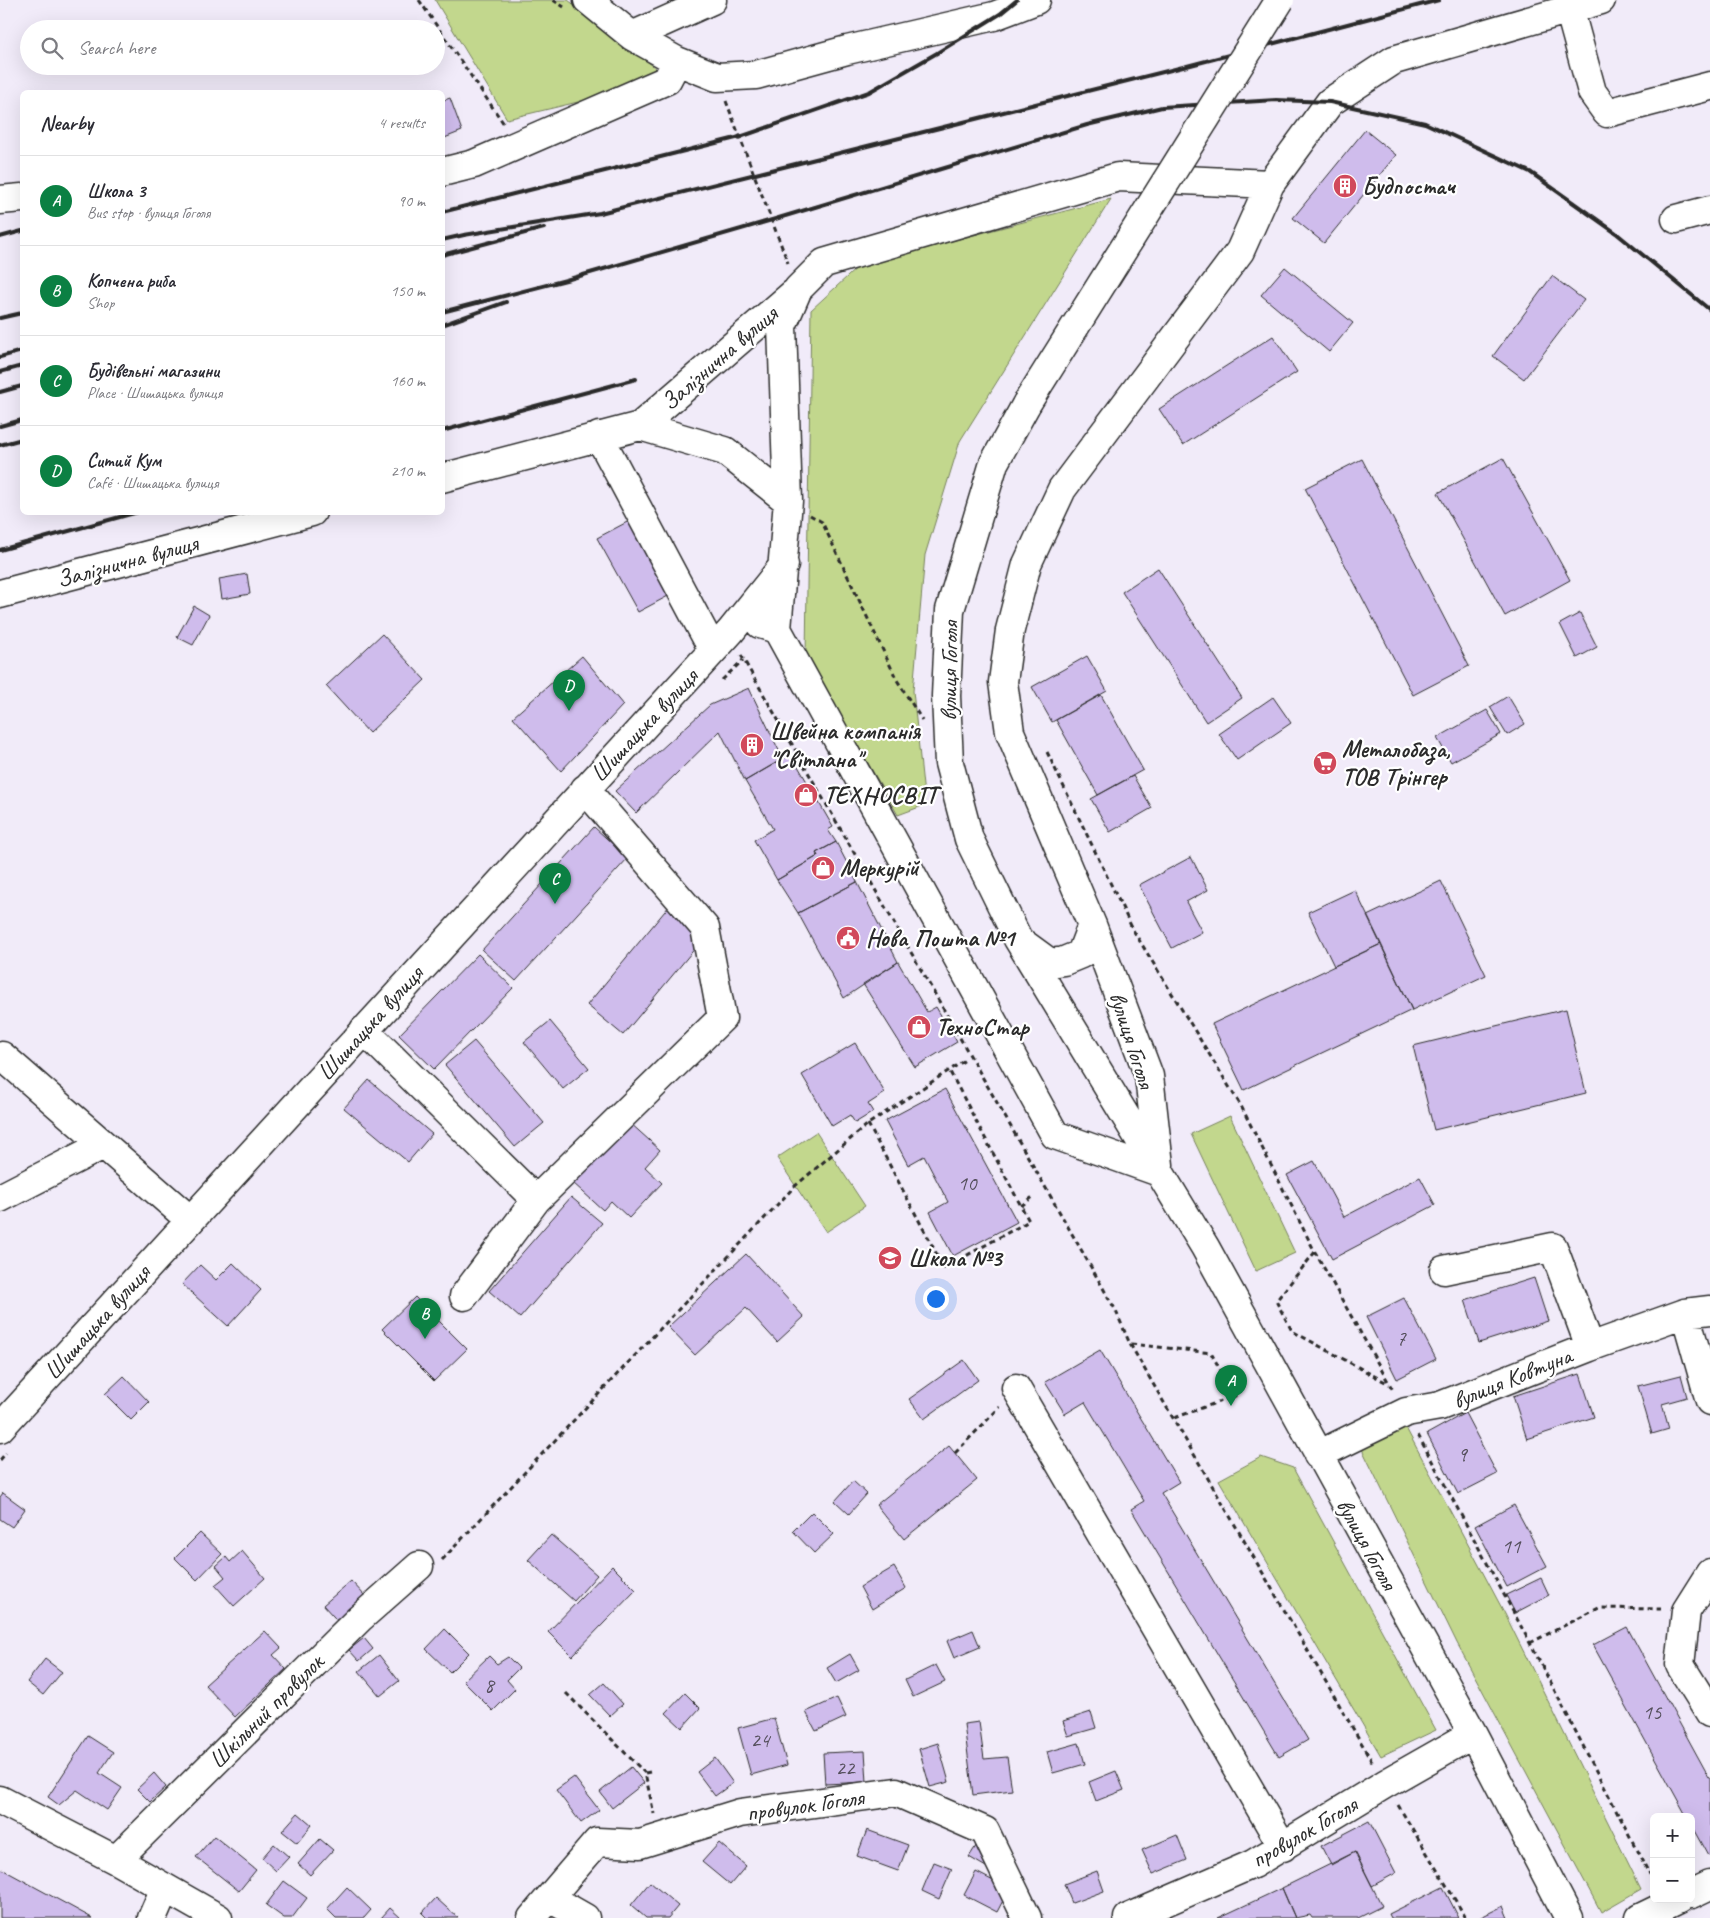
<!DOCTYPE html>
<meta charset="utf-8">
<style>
body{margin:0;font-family:Caveat,sans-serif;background:#f7f7f7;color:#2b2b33}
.controls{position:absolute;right:15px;bottom:15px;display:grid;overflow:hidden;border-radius:8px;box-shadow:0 5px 20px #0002}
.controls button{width:45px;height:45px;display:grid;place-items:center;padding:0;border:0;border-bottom:1px solid #e1e1e2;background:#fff;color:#2b2b33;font:25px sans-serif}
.you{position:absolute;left:935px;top:1298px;width:18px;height:18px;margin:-12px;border:4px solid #fff;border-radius:50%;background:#1a73e8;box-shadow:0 0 0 8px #1a73e833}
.badge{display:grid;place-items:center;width:32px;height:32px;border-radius:50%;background:#0b8043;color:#fff;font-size:16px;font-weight:700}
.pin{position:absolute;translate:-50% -41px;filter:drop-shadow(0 1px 2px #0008)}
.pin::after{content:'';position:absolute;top:26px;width:18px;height:15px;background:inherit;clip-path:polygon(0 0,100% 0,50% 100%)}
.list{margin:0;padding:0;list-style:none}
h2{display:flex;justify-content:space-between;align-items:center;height:65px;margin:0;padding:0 20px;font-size:21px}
h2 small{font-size:16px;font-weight:400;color:#7c7c81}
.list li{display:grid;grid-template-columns:32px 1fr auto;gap:15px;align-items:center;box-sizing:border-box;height:90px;padding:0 20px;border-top:1px solid #e1e1e2}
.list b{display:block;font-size:19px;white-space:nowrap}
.list p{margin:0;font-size:16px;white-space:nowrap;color:#7c7c81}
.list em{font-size:16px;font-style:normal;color:#7c7c81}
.icon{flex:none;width:28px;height:28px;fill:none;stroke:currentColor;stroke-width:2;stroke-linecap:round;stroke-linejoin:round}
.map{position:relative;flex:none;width:1710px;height:1918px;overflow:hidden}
.search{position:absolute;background:#fff;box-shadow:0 5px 20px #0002;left:20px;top:20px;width:425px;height:55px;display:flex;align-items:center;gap:12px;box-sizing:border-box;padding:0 18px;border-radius:28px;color:#7c7c81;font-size:19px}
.panel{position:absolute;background:#fff;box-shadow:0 5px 20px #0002;left:20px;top:90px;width:425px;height:425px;border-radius:8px}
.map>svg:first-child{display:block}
.green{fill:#c2d78d;stroke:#76815c}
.building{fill:#cfbcec;stroke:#2b2b2b}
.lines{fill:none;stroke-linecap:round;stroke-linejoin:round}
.minor-casing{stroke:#2b2b2b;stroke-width:31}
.path{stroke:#2b2b2b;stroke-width:3;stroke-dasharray:5 4;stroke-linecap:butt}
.minor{stroke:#fff;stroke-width:28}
.rail{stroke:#2b2b2b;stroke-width:4}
.minor-bridge-casing{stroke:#2b2b2b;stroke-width:31;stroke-linecap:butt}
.minor-bridge{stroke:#fff;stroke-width:28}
.labels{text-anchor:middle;stroke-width:4.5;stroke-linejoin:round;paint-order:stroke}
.number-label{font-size:21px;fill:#544f5b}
.poi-label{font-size:24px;font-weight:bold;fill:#2b2b2b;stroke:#fff;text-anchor:start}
.street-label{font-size:24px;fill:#2b2b2b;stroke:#fff}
</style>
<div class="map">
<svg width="1710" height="1918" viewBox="0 0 1710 1918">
<rect width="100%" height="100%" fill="#f1ebf9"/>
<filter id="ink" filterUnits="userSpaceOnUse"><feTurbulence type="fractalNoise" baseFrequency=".02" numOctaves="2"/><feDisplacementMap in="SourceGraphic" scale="10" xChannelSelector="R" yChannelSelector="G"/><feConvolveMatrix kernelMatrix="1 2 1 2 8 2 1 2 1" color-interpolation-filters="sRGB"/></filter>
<g filter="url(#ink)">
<!-- green -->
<path class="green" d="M 435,0 L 568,0 L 657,69 L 632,89 L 507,119 Z
M 1111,199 L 960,441 L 925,555 L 913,691 L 925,805 L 898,815 L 806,656 L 811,310 L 860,265 Z
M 1230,1116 L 1295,1253 L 1256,1271 L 1191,1134 Z
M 816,1132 L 865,1206 L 826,1232 L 777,1158 Z
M 1406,1428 L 1505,1614 L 1641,1889 L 1601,1912 L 1457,1643 L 1361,1447 Z
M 1261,1457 L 1293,1468 L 1436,1730 L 1381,1756 L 1219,1480 Z"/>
<!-- building -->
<path class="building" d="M 450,98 L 462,131 L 442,139 L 442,101 Z
M 1365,130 L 1396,155 L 1324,243 L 1293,218 Z
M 1285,267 L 1353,323 L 1329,352 L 1261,295 Z
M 1552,276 L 1584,300 L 1524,379 L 1493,356 Z
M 1273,336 L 1297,372 L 1183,445 L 1159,409 Z
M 1503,458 L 1570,580 L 1505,616 L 1438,493 Z
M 1362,459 L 1469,666 L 1413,695 L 1305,488 Z
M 629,521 L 670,595 L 638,612 L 597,538 Z
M 1158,568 L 1242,698 L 1206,722 L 1122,592 Z
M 247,574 L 250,594 L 222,599 L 219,579 Z
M 194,606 L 209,615 L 193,645 L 177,637 Z
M 1580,613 L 1597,647 L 1577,658 L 1560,624 Z
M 382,634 L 425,680 L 369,733 L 326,686 Z
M 582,656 L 623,705 L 561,771 L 513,717 Z
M 1087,656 L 1107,691 L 1052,722 L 1032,687 Z
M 749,688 L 783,759 L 745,781 L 720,731 L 636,813 L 615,791 L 710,705 Z
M 1101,695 L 1143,770 L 1098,795 L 1056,720 Z
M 1508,696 L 1525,724 L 1507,735 L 1490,707 Z
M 1273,697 L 1291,723 L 1237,760 L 1219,734 Z
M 1487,710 L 1501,734 L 1451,762 L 1437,738 Z
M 791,754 L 833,827 L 828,830 L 836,842 L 816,853 L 818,856 L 777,880 L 754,840 L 773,829 L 745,781 Z
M 1133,776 L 1152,808 L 1110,832 L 1091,799 Z
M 594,827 L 628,858 L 516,981 L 482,950 Z
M 836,842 L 857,882 L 798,913 L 777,880 L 818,856 L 816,853 Z
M 1191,857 L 1208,890 L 1186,902 L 1202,932 L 1172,948 L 1139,885 Z
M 1441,881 L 1486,975 L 1412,1010 L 1367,916 Z
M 857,882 L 898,962 L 844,998 L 798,913 Z
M 1355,890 L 1381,944 L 1334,966 L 1308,912 Z
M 670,905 L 706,935 L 623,1035 L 587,1005 Z
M 1381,944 L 1412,1010 L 1244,1090 L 1212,1024 Z
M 478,954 L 513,988 L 434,1069 L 399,1035 Z
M 898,962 L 927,1012 L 936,1007 L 957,1042 L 915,1067 L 863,984 Z
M 1566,1009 L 1586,1093 L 1434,1130 L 1413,1046 Z
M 550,1021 L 589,1068 L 563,1089 L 524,1042 Z
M 474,1041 L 544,1123 L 515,1147 L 445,1065 Z
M 855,1043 L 885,1093 L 868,1104 L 873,1112 L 855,1123 L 850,1115 L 832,1126 L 802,1075 Z
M 369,1080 L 432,1134 L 408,1162 L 344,1108 Z
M 945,1089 L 1017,1222 L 953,1256 L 930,1212 L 948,1202 L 924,1156 L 908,1165 L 885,1121 Z
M 629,1122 L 660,1150 L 645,1167 L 662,1183 L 629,1218 L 611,1201 L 603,1210 L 573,1183 Z
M 1314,1161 L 1344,1217 L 1420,1177 L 1435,1205 L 1332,1259 L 1287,1175 Z
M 571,1197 L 602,1223 L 520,1318 L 489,1291 Z
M 746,1254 L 804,1317 L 777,1342 L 746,1308 L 695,1355 L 668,1327 Z
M 233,1263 L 261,1290 L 228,1326 L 182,1284 L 200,1265 L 216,1280 Z
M 1534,1278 L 1548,1321 L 1479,1343 L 1465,1300 Z
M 415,1297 L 467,1349 L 434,1381 L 382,1329 Z
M 1404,1298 L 1436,1359 L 1397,1379 L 1366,1317 Z
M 1100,1350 L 1179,1482 L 1161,1493 L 1308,1740 L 1279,1757 L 1131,1509 L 1144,1501 L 1085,1402 L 1065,1414 L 1045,1382 Z
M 964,1360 L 978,1380 L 924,1419 L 909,1399 Z
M 1580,1374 L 1594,1417 L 1527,1439 L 1513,1396 Z
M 1681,1375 L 1687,1397 L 1662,1404 L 1669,1429 L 1652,1434 L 1638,1386 Z
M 124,1376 L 149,1402 L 131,1420 L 105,1394 Z
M 1465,1413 L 1497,1474 L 1458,1494 L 1427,1434 Z
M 949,1446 L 977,1480 L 904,1539 L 876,1505 Z
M 853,1481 L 867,1494 L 849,1514 L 835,1501 Z
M 3,1493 L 25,1509 L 12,1527 L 0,1519 L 0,1497 Z
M 1514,1505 L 1547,1566 L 1507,1587 L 1475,1526 Z
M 812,1512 L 834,1534 L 814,1553 L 793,1531 Z
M 200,1533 L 222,1554 L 197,1580 L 175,1558 Z
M 551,1535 L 597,1575 L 574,1601 L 528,1560 Z
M 242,1551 L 265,1578 L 234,1606 L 215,1585 L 225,1577 L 216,1566 L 226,1557 L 230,1562 Z
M 612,1566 L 636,1590 L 572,1656 L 548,1632 Z
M 894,1567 L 906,1588 L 872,1609 L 860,1587 Z
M 1541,1578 L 1549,1595 L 1515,1613 L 1506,1595 Z
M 351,1581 L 366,1597 L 343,1627 L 323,1605 Z
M 1627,1627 L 1710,1779 L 1710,1855 L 1708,1856 L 1691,1825 L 1691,1817 L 1687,1817 L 1593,1645 Z
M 445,1629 L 469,1653 L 450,1672 L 426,1649 Z
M 973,1630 L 980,1647 L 954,1658 L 947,1641 Z
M 265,1631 L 281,1648 L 273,1655 L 286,1669 L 235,1717 L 205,1685 Z
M 364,1638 L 373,1649 L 359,1661 L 349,1650 Z
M 850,1654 L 859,1670 L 836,1683 L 827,1668 Z
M 379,1655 L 399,1681 L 380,1696 L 359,1671 Z
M 489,1656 L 497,1664 L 508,1657 L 519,1668 L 507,1680 L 515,1689 L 493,1711 L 463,1681 Z
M 45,1659 L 62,1672 L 43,1695 L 27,1682 Z
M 936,1665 L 945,1682 L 913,1697 L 905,1680 Z
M 604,1683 L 623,1704 L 610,1716 L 590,1695 Z
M 685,1693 L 700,1708 L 682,1728 L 666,1713 Z
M 837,1698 L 846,1717 L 816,1731 L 806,1712 Z
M 1091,1712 L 1096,1728 L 1068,1736 L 1063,1721 Z
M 774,1718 L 787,1765 L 751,1775 L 738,1728 Z
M 979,1722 L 984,1759 L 1007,1757 L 1012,1790 L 973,1795 L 964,1724 Z
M 88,1736 L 113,1752 L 99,1773 L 122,1788 L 107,1810 L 77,1790 L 59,1805 L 48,1797 Z
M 938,1743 L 949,1782 L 930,1787 L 919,1749 Z
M 1079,1743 L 1085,1764 L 1053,1773 L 1047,1752 Z
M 865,1751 L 867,1782 L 825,1784 L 823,1753 Z
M 715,1758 L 733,1783 L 715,1796 L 697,1772 Z
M 631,1767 L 644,1783 L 612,1808 L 600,1792 Z
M 1116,1771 L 1124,1790 L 1096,1801 L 1089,1782 Z
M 154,1773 L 166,1787 L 150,1802 L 137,1789 Z
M 574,1777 L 599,1810 L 581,1823 L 556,1790 Z
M 298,1813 L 312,1825 L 297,1843 L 282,1831 Z
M 1369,1821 L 1396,1873 L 1372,1886 L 1355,1852 L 1331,1865 L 1321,1846 Z
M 867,1830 L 908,1845 L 898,1871 L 857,1856 Z
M 1177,1835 L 1187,1860 L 1153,1874 L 1142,1850 Z
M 214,1836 L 256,1870 L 239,1891 L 196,1857 Z
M 320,1839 L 333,1850 L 310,1875 L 298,1864 Z
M 719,1843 L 746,1866 L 730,1885 L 702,1862 Z
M 978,1843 L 994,1854 L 986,1867 L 969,1857 Z
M 274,1844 L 289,1857 L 276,1871 L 262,1858 Z
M 1355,1852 L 1382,1906 L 1358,1918 L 1312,1918 L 1310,1915 L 1295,1918 L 1282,1888 Z
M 934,1862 L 952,1869 L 939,1899 L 922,1891 Z
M 0,1868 L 92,1918 L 0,1918 Z
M 1097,1871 L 1104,1891 L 1072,1903 L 1064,1884 Z
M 976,1872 L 1009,1889 L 997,1912 L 964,1895 Z
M 284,1881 L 307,1898 L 292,1918 L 284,1918 L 266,1905 Z
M 650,1882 L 678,1906 L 668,1918 L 646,1918 L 631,1905 Z
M 347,1887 L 371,1910 L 364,1918 L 336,1918 L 327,1909 Z
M 1443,1887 L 1459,1918 L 1391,1918 L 1389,1914 Z
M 1282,1888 L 1295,1918 L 1218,1918 Z
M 436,1898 L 458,1918 L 427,1918 L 422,1913 Z
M 1503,1906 L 1508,1918 L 1479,1918 Z
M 390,1908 L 401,1918 L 381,1918 Z"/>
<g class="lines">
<!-- minor casing -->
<g class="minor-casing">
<path id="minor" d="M 588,0 L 632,36 L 677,61 L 717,77 L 756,75 L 847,50 L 994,16 L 1036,0
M 1569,8 L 1592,92 L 1607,113 L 1710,86
M 632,36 L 712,0
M 442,172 L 474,164 L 667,80 L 677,61
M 0,200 L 22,198
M 1676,219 L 1710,210
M 1027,403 L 994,463 L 950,610 L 946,696 L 949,763 L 969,839 L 1018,939 L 1205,1247 L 1473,1734 L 1569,1918
M 640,426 L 725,451 L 788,501
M 599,436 L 713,650
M 442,478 L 640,426 L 793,294
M 0,594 L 312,512
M 760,624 L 777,629 L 1055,1135 L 1159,1172
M 777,629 L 788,501 L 782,326 L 798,289 L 824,263 L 1118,177 L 1270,184
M 1024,944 L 1050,963 L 1064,961 L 1081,954 L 1092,925
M 364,1030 L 536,1200 L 722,1018 L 705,928 L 585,789
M 0,1058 L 2,1056 L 190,1220
M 1159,1165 L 1149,1076 L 1092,925 L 1010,732 L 1003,682 L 1010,630 L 1027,564 L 1062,489 L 1240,251 L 1270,184 L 1330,102 L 1394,60 L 1601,0
M 0,1198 L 103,1145
M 1444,1270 L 1553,1247 L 1590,1347
M 464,1296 L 536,1200
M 1685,1313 L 1710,1401
M 1016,1388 L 1283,1847
M 0,1428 L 731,631 L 784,565
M 1318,1455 L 1406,1412 L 1440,1406 L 1590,1347 L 1685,1313 L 1710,1310
M 1710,1573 L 1686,1611 L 1680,1665 L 1710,1713
M 0,1800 L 116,1860 L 218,1918
M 116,1860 L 359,1619 L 419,1566
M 1691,1894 L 1710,1885
M 550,1898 L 585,1918
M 152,1918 L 165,1888
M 532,1918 L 597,1842 L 640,1844 L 740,1813 L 896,1792 L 985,1831 L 1027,1918
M 1128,1918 L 1253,1864 L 1385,1784 L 1473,1734
M 1640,1918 L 1679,1899"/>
</g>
<!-- path -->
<path class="path" d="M 419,0 L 504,124
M 553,0 L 564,7
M 726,101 L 788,263
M 810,515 L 822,522 L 897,680 L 922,720
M 741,655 L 1115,1309 L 1130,1344 L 1373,1763
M 722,680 L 743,660
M 1047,752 L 1133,930 L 1241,1106 L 1315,1252 L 1394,1392
M 868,1124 L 944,1268 L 1029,1221 L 949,1070
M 1021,1206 L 1034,1196
M 1315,1252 L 1276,1301 L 1292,1331 L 1389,1384
M 1131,1344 L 1211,1353 L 1235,1396 L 1174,1418
M 1418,1435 L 1530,1643 L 1654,1883
M 955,1453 L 1000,1407
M 0,1460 L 6,1453
M 442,1560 L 794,1187 L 868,1124 L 965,1060
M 1530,1643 L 1599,1608 L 1661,1609
M 566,1693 L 645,1773
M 650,1772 L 645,1773 L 654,1814
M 1398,1805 L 1466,1918"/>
<!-- minor -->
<use href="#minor" class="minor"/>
<!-- rail -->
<path class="rail" d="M 442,212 L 740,137 L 869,92 L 937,53 L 1000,14 L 1017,0
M 0,237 L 22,231
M 442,240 L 464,235 L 600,213 L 1187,66 L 1439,0
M 442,255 L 544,228
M 442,312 L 566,280 L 772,220 L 1087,125 L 1162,107 L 1276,100 L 1330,102 L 1425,123 L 1530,172 L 1616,233 L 1710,310
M 0,318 L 22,313
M 442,325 L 506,302
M 0,357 L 22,351
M 0,372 L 22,366
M 0,392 L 22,386
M 0,426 L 22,420
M 442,431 L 636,379
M 0,445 L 22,439
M 0,550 L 138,512"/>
<!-- minor-bridge casing -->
<g class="minor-bridge-casing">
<path id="minor-bridge" d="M 1027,403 L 1280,0"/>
</g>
<!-- minor-bridge -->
<use href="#minor-bridge" class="minor-bridge"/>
</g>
</g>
<!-- icons -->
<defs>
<g id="building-disc" transform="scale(1.25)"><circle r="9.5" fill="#d1495b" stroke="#fff"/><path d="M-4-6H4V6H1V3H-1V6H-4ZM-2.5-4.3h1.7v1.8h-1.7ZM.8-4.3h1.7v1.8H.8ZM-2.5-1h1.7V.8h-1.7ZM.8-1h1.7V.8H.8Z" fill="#fff"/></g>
<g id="supermarket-disc" transform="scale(1.25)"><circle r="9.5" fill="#d1495b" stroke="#fff"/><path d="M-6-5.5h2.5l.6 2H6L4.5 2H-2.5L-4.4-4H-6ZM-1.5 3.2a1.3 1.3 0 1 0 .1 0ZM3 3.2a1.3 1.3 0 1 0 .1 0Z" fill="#fff"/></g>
<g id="shop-disc" transform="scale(1.25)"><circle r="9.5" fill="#d1495b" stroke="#fff"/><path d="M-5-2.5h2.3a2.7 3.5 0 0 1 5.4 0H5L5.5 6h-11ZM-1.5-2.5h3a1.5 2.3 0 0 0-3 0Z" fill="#fff"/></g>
<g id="civic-disc" transform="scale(1.25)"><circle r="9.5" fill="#d1495b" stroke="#fff"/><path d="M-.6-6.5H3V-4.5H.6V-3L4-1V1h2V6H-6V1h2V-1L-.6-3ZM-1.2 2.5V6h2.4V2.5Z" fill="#fff"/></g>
<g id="school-disc" transform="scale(1.25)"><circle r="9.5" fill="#d1495b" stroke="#fff"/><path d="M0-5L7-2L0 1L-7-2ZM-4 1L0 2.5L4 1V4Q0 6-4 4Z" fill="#fff"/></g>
</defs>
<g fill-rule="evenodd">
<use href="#building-disc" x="1345" y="186"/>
<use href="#building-disc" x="752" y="745"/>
<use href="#supermarket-disc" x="1325" y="763"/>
<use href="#shop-disc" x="806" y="795"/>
<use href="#shop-disc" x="823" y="868"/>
<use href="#civic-disc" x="848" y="938"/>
<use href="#shop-disc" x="919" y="1027"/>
<use href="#school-disc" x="890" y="1258"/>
</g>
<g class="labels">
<!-- number labels -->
<g class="number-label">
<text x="967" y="1190">10</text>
<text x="1401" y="1345">7</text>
<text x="1462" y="1461">9</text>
<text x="1511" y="1553">11</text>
<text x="489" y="1692">8</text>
<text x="1652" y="1719">15</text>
<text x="760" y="1747">24</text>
<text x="845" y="1775">22</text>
</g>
<!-- poi labels -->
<g class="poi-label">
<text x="1362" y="194">Будпостач</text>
<text x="770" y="739">Швейна компанія<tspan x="770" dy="28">"Світлана"</tspan></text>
<text x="1342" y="757">Металобаза,<tspan x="1342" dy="28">ТОВ Трінгер</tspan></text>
<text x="824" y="803">ТЕХНОСВІТ</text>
<text x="840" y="876">Меркурій</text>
<text x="866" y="946">Нова Пошта №1</text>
<text x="936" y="1035">ТехноСтар</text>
<text x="908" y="1266">Школа №3</text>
</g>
<!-- street labels -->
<g class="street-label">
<text transform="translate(719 358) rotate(-41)" y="8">Залізнична вулиця</text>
<text transform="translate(127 561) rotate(-15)" y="8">Залізнична вулиця</text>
<text transform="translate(949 671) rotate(-89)" y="8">вулиця Гоголя</text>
<text transform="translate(644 725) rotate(-47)" y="8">Шишацька вулиця</text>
<text transform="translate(370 1023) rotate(-48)" y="8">Шишацька вулиця</text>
<text transform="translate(1132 1040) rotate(72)" y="8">вулиця Гоголя</text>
<text transform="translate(97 1322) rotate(-48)" y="8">Шишацька вулиця</text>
<text transform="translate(1512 1378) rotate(-22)" y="8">вулиця Ковтуна</text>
<text transform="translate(1367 1544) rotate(61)" y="8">вулиця Гоголя</text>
<text transform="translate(266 1711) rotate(-45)" y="8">Шкільний провулок</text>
<text transform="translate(805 1805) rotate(-8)" y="8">провулок Гоголя</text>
<text transform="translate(1304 1832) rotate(-30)" y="8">провулок Гоголя</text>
</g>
</g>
</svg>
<div class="controls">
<button>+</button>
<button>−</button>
</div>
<div class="you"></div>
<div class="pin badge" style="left:1231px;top:1406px">A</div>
<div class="pin badge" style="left:425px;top:1339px">B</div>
<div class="pin badge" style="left:555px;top:904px">C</div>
<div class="pin badge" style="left:569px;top:711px">D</div>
<div class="search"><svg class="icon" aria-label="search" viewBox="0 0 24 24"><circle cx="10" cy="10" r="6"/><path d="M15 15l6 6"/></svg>Search here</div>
<section class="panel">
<h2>Nearby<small>4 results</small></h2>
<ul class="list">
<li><span class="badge">A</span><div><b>Школа 3</b><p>Bus stop · вулиця Гоголя</p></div><em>90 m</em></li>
<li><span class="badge">B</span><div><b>Копчена риба</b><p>Shop</p></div><em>150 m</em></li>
<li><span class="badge">C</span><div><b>Будівельні магазини</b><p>Place · Шишацька вулиця</p></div><em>160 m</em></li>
<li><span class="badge">D</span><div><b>Ситий Кум</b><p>Café · Шишацька вулиця</p></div><em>210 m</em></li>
</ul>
</section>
</div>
